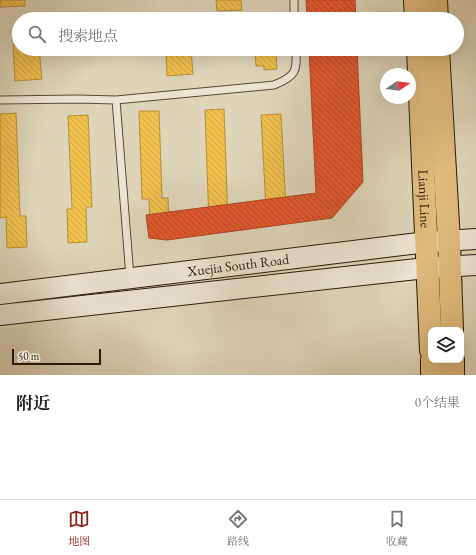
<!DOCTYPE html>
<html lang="zh">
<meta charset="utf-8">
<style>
body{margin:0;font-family:"EB Garamond","Noto Serif SC",serif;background:#f6f6f6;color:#222}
.controls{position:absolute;right:12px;bottom:12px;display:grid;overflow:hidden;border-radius:8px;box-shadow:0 4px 16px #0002}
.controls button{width:36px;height:36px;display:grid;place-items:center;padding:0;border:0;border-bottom:1px solid #e0e0e0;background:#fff;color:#222;font:20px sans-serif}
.compass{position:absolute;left:380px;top:68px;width:36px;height:36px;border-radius:50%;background:#fff;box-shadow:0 4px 16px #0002;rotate:77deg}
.scale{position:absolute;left:12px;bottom:10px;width:89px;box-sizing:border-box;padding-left:4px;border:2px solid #2c1b08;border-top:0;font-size:11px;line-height:14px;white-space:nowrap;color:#2c1b08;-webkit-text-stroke:3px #eae4d2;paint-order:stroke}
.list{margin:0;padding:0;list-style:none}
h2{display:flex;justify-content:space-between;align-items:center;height:52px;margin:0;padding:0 16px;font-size:17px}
h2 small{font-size:13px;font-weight:400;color:#767676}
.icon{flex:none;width:22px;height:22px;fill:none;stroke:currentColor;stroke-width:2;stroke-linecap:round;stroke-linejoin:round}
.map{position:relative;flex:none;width:476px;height:375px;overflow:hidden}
.search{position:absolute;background:#fff;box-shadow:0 4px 16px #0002;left:12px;right:12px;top:12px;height:44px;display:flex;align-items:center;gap:10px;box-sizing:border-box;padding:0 14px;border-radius:22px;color:#767676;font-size:15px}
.sheet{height:124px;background:#fff}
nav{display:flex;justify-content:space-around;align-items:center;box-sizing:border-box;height:56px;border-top:1px solid #e0e0e0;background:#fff;font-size:11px;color:#767676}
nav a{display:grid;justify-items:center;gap:2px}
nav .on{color:#8f2418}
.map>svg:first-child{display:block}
.homes{fill:url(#homes-back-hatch);stroke:#b78f39}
.shops{fill:url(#shops-back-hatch);stroke:#ad4523}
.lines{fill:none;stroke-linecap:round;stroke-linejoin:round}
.lane-casing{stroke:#584a34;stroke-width:9}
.secondary-casing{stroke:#2c1b08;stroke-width:22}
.primary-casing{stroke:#2c1b08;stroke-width:24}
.lane{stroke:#eae4d2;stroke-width:7}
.secondary{stroke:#eae4d2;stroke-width:20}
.primary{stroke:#dfba7c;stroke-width:22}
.labels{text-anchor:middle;stroke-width:4;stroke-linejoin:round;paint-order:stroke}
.street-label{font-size:14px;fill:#2c1b08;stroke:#eae4d2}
</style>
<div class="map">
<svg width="476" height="375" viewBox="0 0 476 375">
<defs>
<pattern id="homes-back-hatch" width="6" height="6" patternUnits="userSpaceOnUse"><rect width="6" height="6" fill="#f2c14e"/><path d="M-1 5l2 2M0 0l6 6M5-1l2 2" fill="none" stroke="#d0a543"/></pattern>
<pattern id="shops-back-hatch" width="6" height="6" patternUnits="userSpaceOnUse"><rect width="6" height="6" fill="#e4572e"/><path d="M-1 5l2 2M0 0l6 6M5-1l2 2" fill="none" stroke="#b94725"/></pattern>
</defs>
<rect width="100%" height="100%" fill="#ded5b9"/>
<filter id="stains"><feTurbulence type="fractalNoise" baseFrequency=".005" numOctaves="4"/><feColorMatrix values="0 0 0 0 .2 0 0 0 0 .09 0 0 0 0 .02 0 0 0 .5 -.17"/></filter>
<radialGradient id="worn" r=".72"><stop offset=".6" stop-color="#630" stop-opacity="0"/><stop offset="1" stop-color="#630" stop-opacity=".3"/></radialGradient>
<!-- homes -->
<path class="homes" d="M 0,0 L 25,0 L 25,6 L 0,7 Z
M 216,0 L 241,0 L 242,10 L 217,11 Z
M 310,0 L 339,0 L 340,19 L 311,19 Z
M 19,44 L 19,49 L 39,49 L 42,79 L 15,81 L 13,45 Z
M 166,49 L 191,49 L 193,74 L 167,76 Z
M 255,49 L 276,49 L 277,69 L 264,70 L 264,66 L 256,66 Z
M 312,49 L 341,49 L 341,58 L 313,59 Z
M 346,97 L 349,157 L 321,158 L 318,99 Z
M 224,109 L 228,223 L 209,224 L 205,110 Z
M 139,111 L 159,111 L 162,198 L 168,198 L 169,228 L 150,229 L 149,199 L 142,199 Z
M 16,113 L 20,216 L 26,216 L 27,247 L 7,248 L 6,217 L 0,218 L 0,114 Z
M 281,114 L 286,207 L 266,208 L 261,115 Z
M 88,115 L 92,207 L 86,207 L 87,242 L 68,243 L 67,209 L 72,209 L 68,116 Z"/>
<!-- shops -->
<path class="shops" d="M 306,0 L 355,0 L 356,19 L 307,19 Z
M 309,49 L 357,49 L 363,182 L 332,218 L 167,240 L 149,238 L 146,215 L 316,193 Z"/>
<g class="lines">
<!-- lane casing -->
<g class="lane-casing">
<path id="lane" d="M 294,0 L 294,19
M 0,100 L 78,99 L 116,100 L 274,85 C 296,76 297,72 296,49
M 116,100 L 130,277"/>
</g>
<!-- secondary casing -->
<g class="secondary-casing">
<g id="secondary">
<path id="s1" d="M 0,294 L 427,242 L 476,239"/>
<path d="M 0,315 L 426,268 L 476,265"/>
</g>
</g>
<!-- primary casing -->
<g class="primary-casing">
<g id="primary">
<path d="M 415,0 L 416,19"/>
<path d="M 436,0 L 437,19"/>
<path id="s2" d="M 418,49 L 431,350"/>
<path d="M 438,49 L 449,241 L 452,330"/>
<path d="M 432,360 L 432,375"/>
<path d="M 453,360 L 453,375"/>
</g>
</g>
<!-- lane -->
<use href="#lane" class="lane"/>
<!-- secondary -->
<use href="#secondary" class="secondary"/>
<!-- primary -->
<use href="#primary" class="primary"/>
</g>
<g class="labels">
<!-- street labels -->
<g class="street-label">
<text dy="5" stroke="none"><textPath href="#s2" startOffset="150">Lianji Line</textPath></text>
<text dy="5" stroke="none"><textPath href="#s1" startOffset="240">Xuejia South Road</textPath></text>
</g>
</g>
<rect width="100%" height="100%" filter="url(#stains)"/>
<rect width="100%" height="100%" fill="url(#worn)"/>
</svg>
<div class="controls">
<button><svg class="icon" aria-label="layers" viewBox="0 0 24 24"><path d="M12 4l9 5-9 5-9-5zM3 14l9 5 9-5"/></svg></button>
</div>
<svg class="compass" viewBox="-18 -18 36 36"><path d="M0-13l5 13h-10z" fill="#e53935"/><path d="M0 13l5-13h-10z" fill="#767676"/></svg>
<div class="scale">50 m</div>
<div class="search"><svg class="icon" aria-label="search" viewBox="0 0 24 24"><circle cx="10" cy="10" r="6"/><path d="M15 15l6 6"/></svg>搜索地点</div>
</div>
<section class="sheet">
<h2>附近<small>0个结果</small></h2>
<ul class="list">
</ul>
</section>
<nav>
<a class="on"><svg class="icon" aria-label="map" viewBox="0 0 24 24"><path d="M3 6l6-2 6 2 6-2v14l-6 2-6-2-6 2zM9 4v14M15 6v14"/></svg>地图</a>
<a><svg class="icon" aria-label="directions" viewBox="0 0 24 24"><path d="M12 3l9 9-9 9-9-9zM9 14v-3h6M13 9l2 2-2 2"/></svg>路线</a>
<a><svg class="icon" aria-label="saved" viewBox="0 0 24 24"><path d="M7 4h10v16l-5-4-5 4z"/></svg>收藏</a>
</nav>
